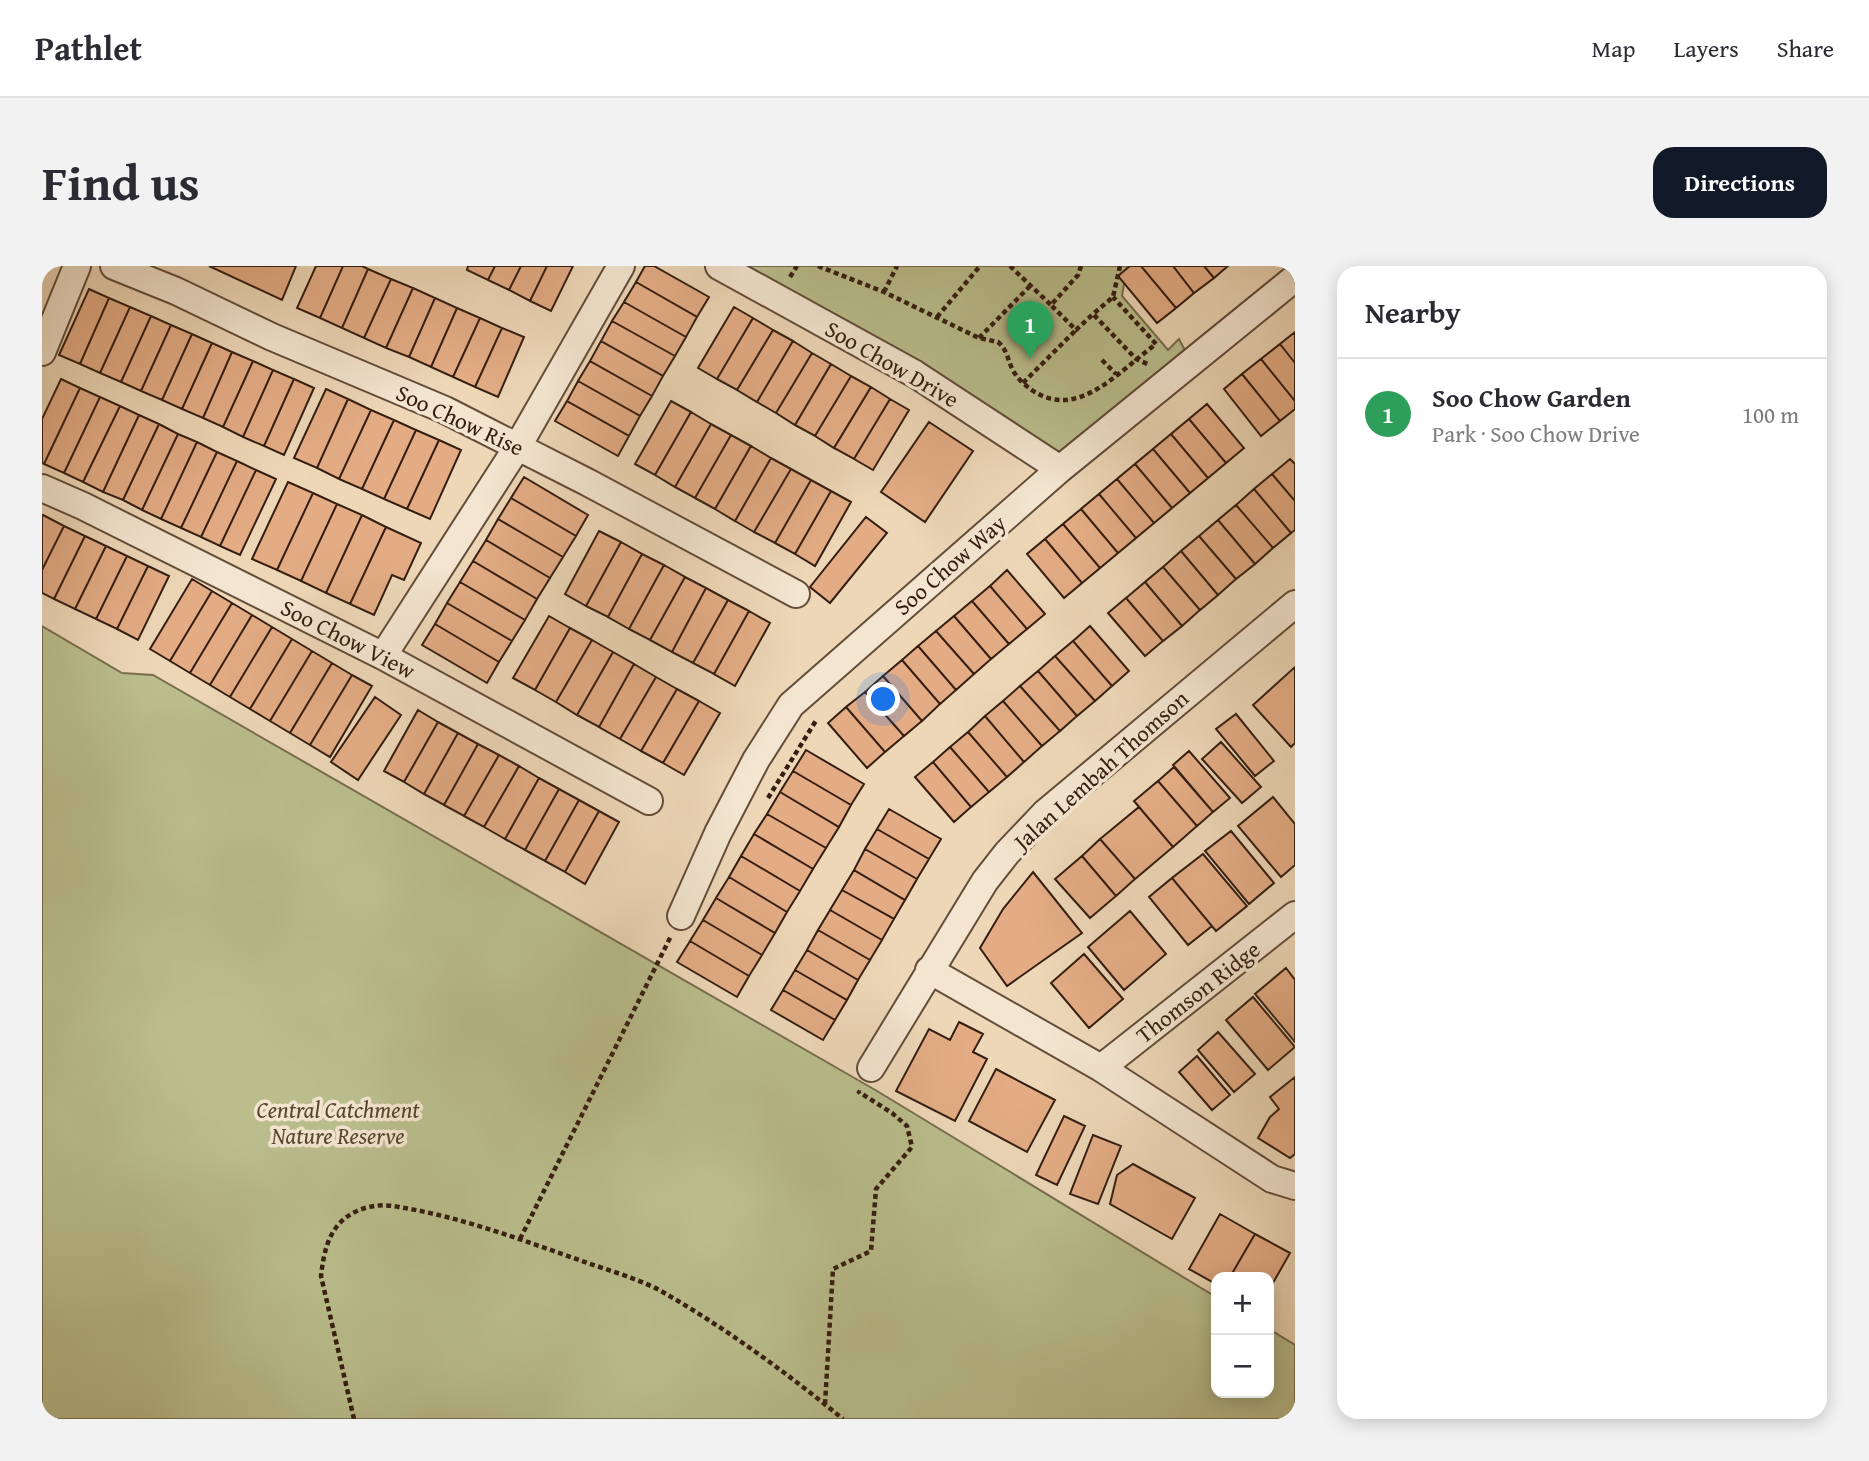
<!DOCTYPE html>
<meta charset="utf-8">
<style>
body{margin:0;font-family:"Gentium Book Plus",serif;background:#f2f2f3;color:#2b2b33}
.controls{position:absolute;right:21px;bottom:21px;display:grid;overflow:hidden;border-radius:14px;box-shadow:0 4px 18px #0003}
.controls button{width:63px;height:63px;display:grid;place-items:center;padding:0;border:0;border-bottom:2px solid #e1e1e2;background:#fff;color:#2b2b33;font:35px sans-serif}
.you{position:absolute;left:842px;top:434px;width:24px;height:24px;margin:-18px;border:5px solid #fff;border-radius:50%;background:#1a73e8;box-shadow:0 0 0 10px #1a73e833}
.badge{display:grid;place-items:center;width:46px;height:46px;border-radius:50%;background:#111827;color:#fff;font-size:23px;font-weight:700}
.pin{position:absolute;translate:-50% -58px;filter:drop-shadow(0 2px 4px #0008)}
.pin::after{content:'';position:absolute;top:37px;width:24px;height:21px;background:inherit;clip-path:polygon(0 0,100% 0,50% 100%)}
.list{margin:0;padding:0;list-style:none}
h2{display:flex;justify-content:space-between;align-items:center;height:91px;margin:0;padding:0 28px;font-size:30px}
h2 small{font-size:23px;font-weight:400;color:#7c7c81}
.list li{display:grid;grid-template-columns:46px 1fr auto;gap:21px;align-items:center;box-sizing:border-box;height:112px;padding:0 28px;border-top:2px solid #e1e1e2}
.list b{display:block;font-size:26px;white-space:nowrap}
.list p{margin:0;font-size:23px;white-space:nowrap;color:#7c7c81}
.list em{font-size:23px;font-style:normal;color:#7c7c81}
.map{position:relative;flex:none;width:1253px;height:1153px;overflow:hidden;border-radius:21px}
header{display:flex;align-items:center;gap:42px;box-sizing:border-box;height:98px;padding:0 35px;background:#fff;border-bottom:2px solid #e1e1e2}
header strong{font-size:33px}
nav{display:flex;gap:38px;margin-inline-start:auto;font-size:24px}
.intro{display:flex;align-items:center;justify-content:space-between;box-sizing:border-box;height:168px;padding:0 42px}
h1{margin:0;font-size:49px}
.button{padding:18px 32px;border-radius:21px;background:#111827;color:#fff;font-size:24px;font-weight:700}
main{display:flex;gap:42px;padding:0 42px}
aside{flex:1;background:#fff;border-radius:21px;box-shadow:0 4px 18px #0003}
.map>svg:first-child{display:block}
.green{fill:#babe8d;stroke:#786e4f;stroke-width:2}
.building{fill:#e3ac85;stroke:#351e11;stroke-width:2}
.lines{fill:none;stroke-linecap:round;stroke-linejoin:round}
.street-casing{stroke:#634c3a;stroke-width:30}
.path{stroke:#351e11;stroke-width:4.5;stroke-dasharray:5 3.5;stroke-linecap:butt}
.street{stroke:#f3e5d0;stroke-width:26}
.labels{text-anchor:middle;stroke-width:7;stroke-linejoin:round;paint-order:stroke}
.street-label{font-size:23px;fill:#351e11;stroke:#f3e5d0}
.park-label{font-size:23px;font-style:italic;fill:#564630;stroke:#f3e5d0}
</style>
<header>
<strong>Pathlet</strong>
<nav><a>Map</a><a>Layers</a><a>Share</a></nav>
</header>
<div class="intro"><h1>Find us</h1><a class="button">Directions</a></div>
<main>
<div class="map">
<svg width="1253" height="1153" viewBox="0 0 1253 1153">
<rect width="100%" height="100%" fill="#edd7b7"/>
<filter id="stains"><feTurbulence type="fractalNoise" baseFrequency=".00286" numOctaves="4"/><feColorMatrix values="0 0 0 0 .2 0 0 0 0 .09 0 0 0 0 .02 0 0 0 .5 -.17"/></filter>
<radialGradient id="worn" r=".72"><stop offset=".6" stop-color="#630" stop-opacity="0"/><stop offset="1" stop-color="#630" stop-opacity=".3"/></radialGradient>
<!-- green -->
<path class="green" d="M 693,0 L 1085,0 L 1080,30 L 1126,84 L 1137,73 L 1149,96 L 1020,202 Z
M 0,360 L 80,407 L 111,409 L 835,825 L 1174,1031 L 1174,1127 L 1227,1127 L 1227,1063 L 1253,1079 L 1253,1153 L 0,1153 Z"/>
<!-- building -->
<path class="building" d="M 167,0 L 254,0 L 240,34 Z
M 274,0 L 301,0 L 278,52 L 255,42 Z
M 301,0 L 320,0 L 326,3 L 300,62 L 278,52 Z
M 426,0 L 453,0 L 446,14 L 425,4 Z
M 453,0 L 479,0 L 467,24 L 446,14 Z
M 479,0 L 505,0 L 488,35 L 467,24 Z
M 505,0 L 531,0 L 509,45 L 488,35 Z
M 603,0 L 612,0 L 667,31 L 655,51 L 594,16 Z
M 1088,0 L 1099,0 L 1134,42 L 1115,57 L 1076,10 Z
M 1099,0 L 1131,0 L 1152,27 L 1134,42 Z
M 1131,0 L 1162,0 L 1172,12 L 1152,27 Z
M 1162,0 L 1186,0 L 1172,12 Z
M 326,3 L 349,13 L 322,72 L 300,62 Z
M 349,13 L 371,22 L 344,82 L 322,72 Z
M 594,16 L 655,51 L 644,71 L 582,36 Z
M 371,22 L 393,32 L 367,91 L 344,82 Z
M 47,23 L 67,32 L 38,98 L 17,89 Z
M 67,32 L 88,41 L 58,107 L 38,98 Z
M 393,32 L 415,42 L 389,101 L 367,91 Z
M 582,36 L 644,71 L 633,90 L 570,55 Z
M 88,41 L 109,50 L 79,116 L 58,107 Z
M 692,41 L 711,52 L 675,113 L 656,102 Z
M 415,42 L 438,52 L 411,111 L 389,101 Z
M 109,50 L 129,59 L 99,125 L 79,116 Z
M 438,52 L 460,62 L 433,121 L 411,111 Z
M 711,52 L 731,64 L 695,124 L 675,113 Z
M 570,55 L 633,90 L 621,110 L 559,75 Z
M 129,59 L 150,68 L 120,134 L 99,125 Z
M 460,62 L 482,71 L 456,131 L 433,121 Z
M 731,64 L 751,75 L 715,136 L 695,124 Z
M 1253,66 L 1253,97 L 1238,78 Z
M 150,68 L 170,77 L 140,143 L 120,134 Z
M 559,75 L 621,110 L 610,130 L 548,95 Z
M 751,75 L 770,87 L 734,147 L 715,136 Z
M 170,77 L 190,86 L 161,152 L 140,143 Z
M 1238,78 L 1253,97 L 1253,135 L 1219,93 Z
M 190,86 L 211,95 L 181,161 L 161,152 Z
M 770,87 L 789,98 L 753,159 L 734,147 Z
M 1219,93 L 1253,135 L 1253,143 L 1238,155 L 1200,108 Z
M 211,95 L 231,104 L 201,171 L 181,161 Z
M 548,95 L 610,130 L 598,150 L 536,115 Z
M 789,98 L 809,110 L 773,170 L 753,159 Z
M 231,104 L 252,113 L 222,180 L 201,171 Z
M 1200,108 L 1238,155 L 1219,170 L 1182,123 Z
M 809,110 L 829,121 L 792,182 L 773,170 Z
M 19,113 L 38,122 L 2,198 L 0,197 L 0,153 Z
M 252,113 L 272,122 L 242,189 L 222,180 Z
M 536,115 L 598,150 L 587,170 L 525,135 Z
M 829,121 L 848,133 L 812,193 L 792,182 Z
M 38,122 L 58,131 L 22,207 L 2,198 Z
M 284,123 L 306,133 L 275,202 L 252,192 Z
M 58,131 L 78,140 L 41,216 L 22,207 Z
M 306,133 L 329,144 L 297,213 L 275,202 Z
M 848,133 L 867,144 L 831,204 L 812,193 Z
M 525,135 L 587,170 L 576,190 L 513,155 Z
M 629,135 L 649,146 L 613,209 L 593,198 Z
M 1165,138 L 1202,182 L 1184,197 L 1147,153 Z
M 78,140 L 97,149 L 61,226 L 41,216 Z
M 329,144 L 352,154 L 320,223 L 297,213 Z
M 649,146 L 669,158 L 633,221 L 613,209 Z
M 97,149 L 117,158 L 81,234 L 61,226 Z
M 1147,153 L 1184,197 L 1166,212 L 1129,168 Z
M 352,154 L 374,164 L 342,233 L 320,223 Z
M 887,156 L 931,185 L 883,256 L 839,226 Z
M 117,158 L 136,168 L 100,244 L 81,234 Z
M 669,158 L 689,169 L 653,232 L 633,221 Z
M 374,164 L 397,174 L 365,243 L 342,233 Z
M 136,168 L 155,176 L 119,253 L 100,244 Z
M 1129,168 L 1166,212 L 1148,227 L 1111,183 Z
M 689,169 L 709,180 L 673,243 L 653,232 Z
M 397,174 L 419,184 L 388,253 L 365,243 Z
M 155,176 L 175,186 L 139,262 L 119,253 Z
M 709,180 L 729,192 L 693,255 L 673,243 Z
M 1111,183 L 1148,227 L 1130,242 L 1093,198 Z
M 175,186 L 195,195 L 159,271 L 139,262 Z
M 729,192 L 749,203 L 712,266 L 693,255 Z
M 1248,193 L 1253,198 L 1253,235 L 1230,208 Z
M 195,195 L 214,204 L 178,280 L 159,271 Z
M 1093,198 L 1130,242 L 1112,257 L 1075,213 Z
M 749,203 L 769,214 L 733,277 L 712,266 Z
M 214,204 L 234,213 L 198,289 L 178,280 Z
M 1230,208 L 1253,235 L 1253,264 L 1249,267 L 1212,223 Z
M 482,211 L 546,249 L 534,270 L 469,232 Z
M 1075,213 L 1112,257 L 1094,272 L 1057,228 Z
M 769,214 L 789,225 L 753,288 L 733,277 Z
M 246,216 L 271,227 L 235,304 L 210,293 Z
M 1212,223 L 1249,267 L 1231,282 L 1194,239 Z
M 789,225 L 809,236 L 773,300 L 753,288 Z
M 271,227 L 295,238 L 259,315 L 235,304 Z
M 1057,228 L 1094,272 L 1076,287 L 1039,243 Z
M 469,232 L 534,270 L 521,291 L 456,253 Z
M 295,238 L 320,249 L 284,327 L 259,315 Z
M 1194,239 L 1231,282 L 1213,298 L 1176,254 Z
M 1039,243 L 1076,287 L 1058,302 L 1021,258 Z
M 1,249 L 22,260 L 0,304 L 0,251 Z
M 320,249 L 344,261 L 308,338 L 284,327 Z
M 824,251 L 845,267 L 788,337 L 768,321 Z
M 456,253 L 521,291 L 508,312 L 444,274 Z
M 1176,254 L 1213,298 L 1194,313 L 1157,270 Z
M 1021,258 L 1058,302 L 1040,317 L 1003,273 Z
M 22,260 L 43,270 L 12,333 L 0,327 L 0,304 Z
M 344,261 L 379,277 L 362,314 L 350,309 L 332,349 L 308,338 Z
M 557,265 L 579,276 L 544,340 L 523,328 Z
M 43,270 L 64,280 L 33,343 L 12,333 Z
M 1157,270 L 1194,313 L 1176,329 L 1139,285 Z
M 1003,273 L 1040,317 L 1022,332 L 985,288 Z
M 444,274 L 508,312 L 495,333 L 431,295 Z
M 579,276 L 600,288 L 566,351 L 544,340 Z
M 64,280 L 85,290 L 54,353 L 33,343 Z
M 1139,285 L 1176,329 L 1158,344 L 1121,301 Z
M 600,288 L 622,299 L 587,363 L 566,351 Z
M 85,290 L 106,300 L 75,363 L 54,353 Z
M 431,295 L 495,333 L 483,354 L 418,316 Z
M 622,299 L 643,311 L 608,374 L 587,363 Z
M 106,300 L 127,310 L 96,374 L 75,363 Z
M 1121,301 L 1158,344 L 1140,360 L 1103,316 Z
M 965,304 L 1003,348 L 985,363 L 948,320 Z
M 643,311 L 664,322 L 630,386 L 608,374 Z
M 150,313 L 170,325 L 128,395 L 108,383 Z
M 418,316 L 483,354 L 470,375 L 405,337 Z
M 1103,316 L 1140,360 L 1121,375 L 1084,332 Z
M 948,320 L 985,363 L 967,378 L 930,335 Z
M 664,322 L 686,334 L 651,397 L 630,386 Z
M 170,325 L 190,337 L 148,407 L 128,395 Z
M 1084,332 L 1121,375 L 1103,390 L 1066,347 Z
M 686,334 L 707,345 L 672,408 L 651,397 Z
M 930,335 L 967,378 L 949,393 L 912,350 Z
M 190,337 L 210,349 L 168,419 L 148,407 Z
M 405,337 L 470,375 L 457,396 L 393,358 Z
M 707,345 L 728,357 L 693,420 L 672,408 Z
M 210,349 L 230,361 L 188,431 L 168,419 Z
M 507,350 L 528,362 L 493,424 L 471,412 Z
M 912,350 L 949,393 L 932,408 L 894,365 Z
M 393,358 L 457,396 L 445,417 L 380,379 Z
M 1048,360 L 1087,405 L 1070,420 L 1031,375 Z
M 230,361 L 250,373 L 208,443 L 188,431 Z
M 528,362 L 550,374 L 514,436 L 493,424 Z
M 894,365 L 932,408 L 914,424 L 876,380 Z
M 250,373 L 270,385 L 228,455 L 208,443 Z
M 550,374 L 571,386 L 535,449 L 514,436 Z
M 1031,375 L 1070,420 L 1053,435 L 1013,390 Z
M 876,380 L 914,424 L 898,438 L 860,394 Z
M 270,385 L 290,397 L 248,467 L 228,455 Z
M 571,386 L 592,398 L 557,461 L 535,449 Z
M 1013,390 L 1053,435 L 1035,450 L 996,405 Z
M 860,394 L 898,438 L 880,455 L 841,410 Z
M 290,397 L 310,409 L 268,479 L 248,467 Z
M 592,398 L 614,411 L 578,473 L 557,461 Z
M 1253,401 L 1253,477 L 1249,481 L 1211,439 Z
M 996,405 L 1035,450 L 1018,465 L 978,420 Z
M 310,409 L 330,420 L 288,491 L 268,479 Z
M 841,410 L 880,455 L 862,470 L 823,426 Z
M 614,411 L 635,423 L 599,485 L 578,473 Z
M 978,420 L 1018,465 L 1000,480 L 961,435 Z
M 635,423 L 657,435 L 621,497 L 599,485 Z
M 823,426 L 862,470 L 843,486 L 804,441 Z
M 333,431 L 359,449 L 316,514 L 289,496 Z
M 657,435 L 678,447 L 642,509 L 621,497 Z
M 961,435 L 1000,480 L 982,496 L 943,450 Z
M 804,441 L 843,486 L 825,502 L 786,457 Z
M 376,444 L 396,456 L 362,516 L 342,505 Z
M 1194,448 L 1232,495 L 1213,510 L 1174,463 Z
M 943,450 L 982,496 L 965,511 L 926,466 Z
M 396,456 L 416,467 L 382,528 L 362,516 Z
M 926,466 L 965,511 L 947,526 L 908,481 Z
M 416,467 L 436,478 L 402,539 L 382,528 Z
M 1179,476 L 1219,521 L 1200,537 L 1160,493 Z
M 436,478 L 457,489 L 422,550 L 402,539 Z
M 908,481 L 947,526 L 929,541 L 891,496 Z
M 764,484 L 822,518 L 809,539 L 751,505 Z
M 1147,485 L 1188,532 L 1171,546 L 1131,499 Z
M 457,489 L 477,500 L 442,561 L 422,550 Z
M 891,496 L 929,541 L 912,556 L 873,511 Z
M 477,500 L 497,512 L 463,573 L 442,561 Z
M 1132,501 L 1171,546 L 1155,560 L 1116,515 Z
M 751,505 L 809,539 L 797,561 L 738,526 Z
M 497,512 L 517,523 L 483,584 L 463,573 Z
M 1116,515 L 1155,560 L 1131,581 L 1092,535 Z
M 517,523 L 537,534 L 503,595 L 483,584 Z
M 738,526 L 797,561 L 784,582 L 725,548 Z
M 1231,531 L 1253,558 L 1253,599 L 1239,611 L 1196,560 Z
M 537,534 L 557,545 L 523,606 L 503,595 Z
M 1097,541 L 1131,581 L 1093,613 L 1058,573 Z
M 847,543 L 899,573 L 887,593 L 835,563 Z
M 557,545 L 577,556 L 543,618 L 523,606 Z
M 725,548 L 784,582 L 771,603 L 712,568 Z
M 835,563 L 887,593 L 875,613 L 823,583 Z
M 1189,565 L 1232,617 L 1207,638 L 1163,585 Z
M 712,568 L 771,603 L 758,625 L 699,590 Z
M 1058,573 L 1093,613 L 1074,630 L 1040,590 Z
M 823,583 L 875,613 L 863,634 L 812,604 Z
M 1161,588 L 1205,640 L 1174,665 L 1130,612 Z
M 699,590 L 758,625 L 745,646 L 687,611 Z
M 1040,590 L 1074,630 L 1048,652 L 1013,613 Z
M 812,604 L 863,634 L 852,653 L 800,624 Z
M 991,606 L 1040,667 L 965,720 L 938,682 L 961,643 Z
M 687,611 L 745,646 L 733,667 L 674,632 Z
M 1130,612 L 1170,660 L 1146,679 L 1107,631 Z
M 800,624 L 852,653 L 840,674 L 788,644 Z
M 674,632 L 733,667 L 720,689 L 661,654 Z
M 788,644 L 840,674 L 828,694 L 776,664 Z
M 1088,645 L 1124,688 L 1082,724 L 1046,681 Z
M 661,654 L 720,689 L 707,710 L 648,675 Z
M 776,664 L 828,694 L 816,714 L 765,684 Z
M 648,675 L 707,710 L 695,731 L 635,696 Z
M 765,684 L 816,714 L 805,734 L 753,704 Z
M 1042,688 L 1081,733 L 1047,762 L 1009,717 Z
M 1244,702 L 1253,714 L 1253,776 L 1213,728 Z
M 753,704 L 805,734 L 793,754 L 741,724 Z
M 741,724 L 793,754 L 781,774 L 729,744 Z
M 1211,731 L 1253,781 L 1226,804 L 1184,754 Z
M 917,756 L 941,768 L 931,786 L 945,793 L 913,855 L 854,825 L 887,763 L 908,774 Z
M 1176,766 L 1213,808 L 1192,826 L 1156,784 Z
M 1155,790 L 1188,829 L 1170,844 L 1137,806 Z
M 954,803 L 1013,834 L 985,886 L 927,855 Z
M 1253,811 L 1253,888 L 1248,892 L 1216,872 L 1228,851 L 1237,843 L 1228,831 Z
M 1022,850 L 1043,860 L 1015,919 L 994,909 Z
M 1051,869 L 1079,880 L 1056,938 L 1028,928 Z
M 1091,898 L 1153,932 L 1130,973 L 1068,938 L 1075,909 Z
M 1178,948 L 1213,968 L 1188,1011 L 1174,1011 L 1174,1018 L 1147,1003 Z
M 1213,968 L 1248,987 L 1227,1024 L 1227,1011 L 1188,1011 Z"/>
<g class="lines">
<!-- street casing -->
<g class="street-casing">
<path id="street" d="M 72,0 L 134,25 L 230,71 L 403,144 L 545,216 L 754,328
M 677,0 L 873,108 L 1018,203
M 0,86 L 35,0
M 0,222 L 41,240 L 341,390 L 607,535
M 341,390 L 476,180 L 579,0
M 639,650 L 676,567 L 714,494 L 749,439 L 1018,203 L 1253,12
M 887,704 L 1059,802 L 1230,913 L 1253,920
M 829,802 L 943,615 L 965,587 L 1003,547 L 1253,338
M 1059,802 L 1253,649"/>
</g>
<!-- path -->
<path class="path" d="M 776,0 L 842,26 L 937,72 L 956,76 C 969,87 964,101 980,116 C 1030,163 1074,107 1114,78 L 1071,31
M 968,0 L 1009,39
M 1039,0 L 1036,9 L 1009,39 L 1034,64 L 1051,48
M 1078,0 L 1071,31 L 1051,48 L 1094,93 L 1108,99
M 748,11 L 755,0
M 842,26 L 855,0
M 895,51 L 938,0
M 937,72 L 988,20
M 1060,94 L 1074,108
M 981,117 L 1034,64
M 726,532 L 775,453
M 478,973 L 629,670
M 783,1138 L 791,1003 L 829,985 L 834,923 L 870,881 L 865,860 L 850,847 L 817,826 L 818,825
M 312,1153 L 279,1010 C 282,983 288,957 315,945 C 328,939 343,938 357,941 C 419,951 480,974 540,995 C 565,1004 595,1012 619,1025 C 682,1061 745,1107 801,1153"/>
<!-- street -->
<use href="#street" class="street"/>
</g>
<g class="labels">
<!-- street labels -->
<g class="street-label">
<text transform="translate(850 98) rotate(30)" y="8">Soo Chow Drive</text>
<text transform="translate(418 154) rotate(25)" y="8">Soo Chow Rise</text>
<text transform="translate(908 299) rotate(-41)" y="8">Soo Chow Way</text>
<text transform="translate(306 373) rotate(27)" y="8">Soo Chow View</text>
<text transform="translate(1059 504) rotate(-42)" y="8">Jalan Lembah Thomson</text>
<text transform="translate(1156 726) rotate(-38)" y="8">Thomson Ridge</text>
</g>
<!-- park labels -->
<g class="park-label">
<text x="296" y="852">Central Catchment<tspan x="296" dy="26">Nature Reserve</tspan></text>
</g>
</g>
<rect width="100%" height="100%" filter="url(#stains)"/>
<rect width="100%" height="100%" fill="url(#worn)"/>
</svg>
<div class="controls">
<button>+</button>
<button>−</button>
</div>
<div class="you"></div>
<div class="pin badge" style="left:988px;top:93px;background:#2e9e5b">1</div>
</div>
<aside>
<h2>Nearby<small></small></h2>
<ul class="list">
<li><span class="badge" style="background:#2e9e5b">1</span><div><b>Soo Chow Garden</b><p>Park · Soo Chow Drive</p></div><em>100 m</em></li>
</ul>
</aside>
</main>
